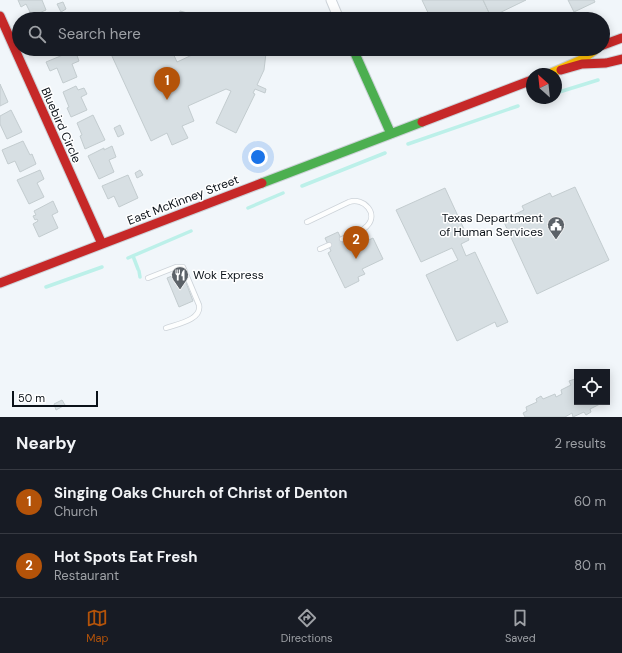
<!DOCTYPE html>
<style>
body{margin:0;font-family:"DM Sans",sans-serif;background:#242831;color:#f1f3f6}
.controls{position:absolute;right:12px;bottom:12px;display:grid;overflow:hidden;border-radius:0px;box-shadow:0 2px 10px #0003}
.controls button{width:36px;height:36px;display:grid;place-items:center;padding:0;border:0;border-bottom:1px solid #363941;background:#171b24;color:#f1f3f6;font:20px sans-serif}
.compass{position:absolute;left:526px;top:68px;width:36px;height:36px;border-radius:50%;background:#171b24;box-shadow:0 2px 10px #0003;rotate:333deg}
.scale{position:absolute;left:12px;bottom:10px;width:86px;box-sizing:border-box;padding-left:4px;border:2px solid #0b1219;border-top:0;font-size:11px;line-height:14px;white-space:nowrap;color:#0b1219;-webkit-text-stroke:3px #fff;paint-order:stroke}
.you{position:absolute;left:258px;top:157px;width:14px;height:14px;margin:-10px;border:3px solid #fff;border-radius:50%;background:#1a73e8;box-shadow:0 0 0 6px #1a73e833}
.badge{display:grid;place-items:center;width:26px;height:26px;border-radius:50%;background:#b45309;color:#fff;font-size:13px;font-weight:700}
.pin{position:absolute;translate:-50% -33px;filter:drop-shadow(0 1px 2px #0008)}
.pin::after{content:'';position:absolute;top:21px;width:14px;height:12px;background:inherit;clip-path:polygon(0 0,100% 0,50% 100%)}
.list{margin:0;padding:0;list-style:none}
h2{display:flex;justify-content:space-between;align-items:center;height:52px;margin:0;padding:0 16px;font-size:17px}
h2 small{font-size:13px;font-weight:400;color:#9ea1a6}
.list li{display:grid;grid-template-columns:26px 1fr auto;gap:12px;align-items:center;box-sizing:border-box;height:64px;padding:0 16px;border-top:1px solid #363941}
.list b{display:block;font-size:15px;white-space:nowrap}
.list p{margin:0;font-size:13px;white-space:nowrap;color:#9ea1a6}
.list em{font-size:13px;font-style:normal;color:#9ea1a6}
.icon{flex:none;width:22px;height:22px;fill:none;stroke:currentColor;stroke-width:2;stroke-linecap:round;stroke-linejoin:round}
.map{position:relative;flex:none;width:622px;height:417px;overflow:hidden}
.search{position:absolute;background:#171b24;box-shadow:0 2px 10px #0003;left:12px;right:12px;top:12px;height:44px;display:flex;align-items:center;gap:10px;box-sizing:border-box;padding:0 14px;border-radius:22px;color:#9ea1a6;font-size:15px}
.sheet{height:180px;background:#171b24}
nav{display:flex;justify-content:space-around;align-items:center;box-sizing:border-box;height:56px;border-top:1px solid #363941;background:#171b24;font-size:11px;color:#9ea1a6}
nav a{display:grid;justify-items:center;gap:2px}
nav .on{color:#b45309}
.map>svg:first-child{display:block}
.lines{fill:none;stroke-linecap:round;stroke-linejoin:round}
.stream{stroke:#bcf0e9;stroke-width:3.5}
.building{fill:#d7dfe3;stroke:#c3cccf}
.lane-casing{stroke:#cdd3d9;stroke-width:6}
.street-casing{stroke:#cdd3d9;stroke-width:11}
.fast-casing{stroke:#cdd3d9;stroke-width:11}
.slow-casing{stroke:#cdd3d9;stroke-width:11}
.jam-casing{stroke:#cdd3d9;stroke-width:11}
.lane{stroke:#fdfefe;stroke-width:4.5}
.street{stroke:#fdfefe;stroke-width:9}
.fast{stroke:#4caf50;stroke-width:9}
.slow{stroke:#ffc107;stroke-width:9}
.jam{stroke:#c62828;stroke-width:9}
.labels{text-anchor:middle;stroke-width:3;stroke-linejoin:round;paint-order:stroke}
.street-label{font-size:12px;fill:#0b1219;stroke:#fff}
.poi-label{font-size:12px;fill:#0b1219;stroke:#fff;text-anchor:end}
</style>
<div class="map">
<svg width="622" height="417" viewBox="0 0 622 417">
<rect width="100%" height="100%" fill="#f1f6fa"/>
<g class="lines">
<!-- stream -->
<path class="stream" d="M 556,93 L 598,80
M 540,99 L 542,98
M 408,144 L 518,106
M 302,186 L 385,153
M 248,208 L 283,193
M 133,256 L 138,269
M 128,258 L 191,231
M 139,271 L 140,277
M 46,287 L 102,267"/>
</g>
<!-- building -->
<path class="building" d="M 18,0 L 42,0 L 46,10 L 32,16 L 26,4 L 21,7 Z
M 422,0 L 483,0 L 491,17 L 488,19 L 431,19 Z
M 483,0 L 526,0 L 491,17 Z
M 568,0 L 594,0 L 595,2 L 574,12 Z
M 63,2 L 66,9 L 61,12 L 57,4 Z
M 180,11 L 210,19 L 178,19 Z
M 229,13 L 236,15 L 234,19 L 227,19 Z
M 40,49 L 56,49 L 43,55 Z
M 122,49 L 171,49 L 177,62 L 205,49 L 273,49 L 266,53 L 264,70 L 257,85 L 266,89 L 265,93 L 255,89 L 253,93 L 255,94 L 236,133 L 216,123 L 231,91 L 226,89 L 188,106 L 194,121 L 182,126 L 188,138 L 172,145 L 167,133 L 151,141 L 111,54 Z
M 75,50 L 79,61 L 72,64 L 77,77 L 63,83 L 57,68 L 50,71 L 46,62 Z
M 0,84 L 8,102 L 0,106 Z
M 76,86 L 78,90 L 84,88 L 87,94 L 81,97 L 87,110 L 71,117 L 67,108 L 69,107 L 63,92 Z
M 11,110 L 22,132 L 7,139 L 0,124 L 0,116 Z
M 93,115 L 105,140 L 85,149 L 80,136 L 82,135 L 77,123 Z
M 120,125 L 124,134 L 118,137 L 114,128 Z
M 23,141 L 30,155 L 32,154 L 36,164 L 20,172 L 15,161 L 8,164 L 2,150 Z
M 112,146 L 116,157 L 109,160 L 114,172 L 99,179 L 88,156 L 104,148 L 104,150 Z
M 40,170 L 44,179 L 37,183 L 44,197 L 29,204 L 17,180 Z
M 140,170 L 143,175 L 137,178 L 135,173 Z
M 128,175 L 138,198 L 119,207 L 114,196 L 108,199 L 102,186 Z
M 575,187 L 609,260 L 537,294 L 503,220 L 524,210 L 522,206 L 550,193 L 552,197 Z
M 445,188 L 469,240 L 461,244 L 466,256 L 475,252 L 508,322 L 497,327 L 495,322 L 457,341 L 426,275 L 458,260 L 452,248 L 421,262 L 396,210 Z
M 53,201 L 58,212 L 52,215 L 58,228 L 39,237 L 33,224 L 38,221 L 37,219 L 35,220 L 33,216 L 36,215 L 34,211 Z
M 338,232 L 344,245 L 350,242 L 352,248 L 373,238 L 383,259 L 362,269 L 365,274 L 358,277 L 359,281 L 345,288 L 328,253 L 331,251 L 325,238 Z
M 182,272 L 193,301 L 179,307 L 167,278 Z
M 575,379 L 577,382 L 577,402 L 602,402 L 602,403 L 590,409 L 591,412 L 586,415 L 584,412 L 573,417 L 572,413 L 565,417 L 525,417 L 523,413 L 527,411 L 526,407 L 537,402 L 536,399 L 541,396 L 543,399 L 555,394 L 556,397 L 562,394 L 561,390 L 571,385 L 569,381 Z
M 62,400 L 65,405 L 56,410 L 54,404 Z"/>
<g class="lines">
<!-- lane casing -->
<g class="lane-casing">
<path id="lane" d="M 307,222 L 349,202 C 364,197 379,214 367,226 C 361,233 350,236 342,239
M 320,249 L 329,245
M 148,278 L 176,267 L 183,267 L 199,305 C 202,320 177,324 166,328"/>
</g>
<!-- street casing -->
<g class="street-casing">
<path id="street" d="M 331,0 L 339,19"/>
</g>
<!-- fast casing -->
<g class="fast-casing">
<path id="fast" d="M 353,49 L 391,134
M 262,183 L 422,122"/>
</g>
<!-- slow casing -->
<g class="slow-casing">
<path id="slow" d="M 549,74 L 581,60 L 596,49"/>
</g>
<!-- jam casing -->
<g class="jam-casing">
<path id="jam" d="M 0,16 L 102,244
M 603,45 L 622,38
M 561,70 L 582,64 L 606,63 L 622,59
M 422,122 L 532,80
M 0,283 L 262,183"/>
</g>
<!-- lane -->
<use href="#lane" class="lane"/>
<!-- street -->
<use href="#street" class="street"/>
<!-- fast -->
<use href="#fast" class="fast"/>
<!-- slow -->
<use href="#slow" class="slow"/>
<!-- jam -->
<use href="#jam" class="jam"/>
</g>
<!-- icons -->
<defs>
<g id="civic-pin" transform="scale(0.9)"><path d="M0 17L-7.5 6A9.5 9.5 0 1 1 7.5 6Z" fill="#5c6268" stroke="#fff"/><path d="M-.6-6.5H3V-4.5H.6V-3L4-1V1h2V6H-6V1h2V-1L-.6-3ZM-1.2 2.5V6h2.4V2.5Z" fill="#fff"/></g>
<g id="restaurant-pin" transform="scale(0.9)"><path d="M0 17L-7.5 6A9.5 9.5 0 1 1 7.5 6Z" fill="#5c6268" stroke="#fff"/><path d="M-5-6h1v4h1v-4h1v4h1v-4h1v5L-1.5 .5V6h-2V.5L-5-1ZM5-6V6H3V1.5H1.5Q1.5-4 5-6Z" fill="#fff"/></g>
</defs>
<g fill-rule="evenodd">
<use href="#civic-pin" x="556" y="225"/>
<use href="#restaurant-pin" x="180" y="275"/>
</g>
<g class="labels">
<!-- street labels -->
<g class="street-label">
<text transform="translate(61 125) rotate(66)" y="4">Bluebird Circle</text>
<text transform="translate(183 200) rotate(-21)" y="4">East McKinney Street</text>
</g>
<!-- poi labels -->
<g class="poi-label">
<text x="543" y="222">Texas Department<tspan x="543" dy="14">of Human Services</tspan></text>
<text x="193" y="279" text-anchor="start">Wok Express</text>
</g>
</g>
</svg>
<div class="controls">
<button><svg class="icon" aria-label="locate" viewBox="0 0 24 24"><circle cx="12" cy="12" r="6"/><path d="M12 2v4M12 18v4M2 12h4M18 12h4"/></svg></button>
</div>
<svg class="compass" viewBox="-18 -18 36 36"><path d="M0-13l5 13h-10z" fill="#e53935"/><path d="M0 13l5-13h-10z" fill="#9ea1a6"/></svg>
<div class="scale">50 m</div>
<div class="you"></div>
<div class="pin badge" style="left:167px;top:100px">1</div>
<div class="pin badge" style="left:356px;top:259px">2</div>
<div class="search"><svg class="icon" aria-label="search" viewBox="0 0 24 24"><circle cx="10" cy="10" r="6"/><path d="M15 15l6 6"/></svg>Search here</div>
</div>
<section class="sheet">
<h2>Nearby<small>2 results</small></h2>
<ul class="list">
<li><span class="badge">1</span><div><b>Singing Oaks Church of Christ of Denton</b><p>Church</p></div><em>60 m</em></li>
<li><span class="badge">2</span><div><b>Hot Spots Eat Fresh</b><p>Restaurant</p></div><em>80 m</em></li>
</ul>
</section>
<nav>
<a class="on"><svg class="icon" aria-label="map" viewBox="0 0 24 24"><path d="M3 6l6-2 6 2 6-2v14l-6 2-6-2-6 2zM9 4v14M15 6v14"/></svg>Map</a>
<a><svg class="icon" aria-label="directions" viewBox="0 0 24 24"><path d="M12 3l9 9-9 9-9-9zM9 14v-3h6M13 9l2 2-2 2"/></svg>Directions</a>
<a><svg class="icon" aria-label="saved" viewBox="0 0 24 24"><path d="M7 4h10v16l-5-4-5 4z"/></svg>Saved</a>
</nav>
